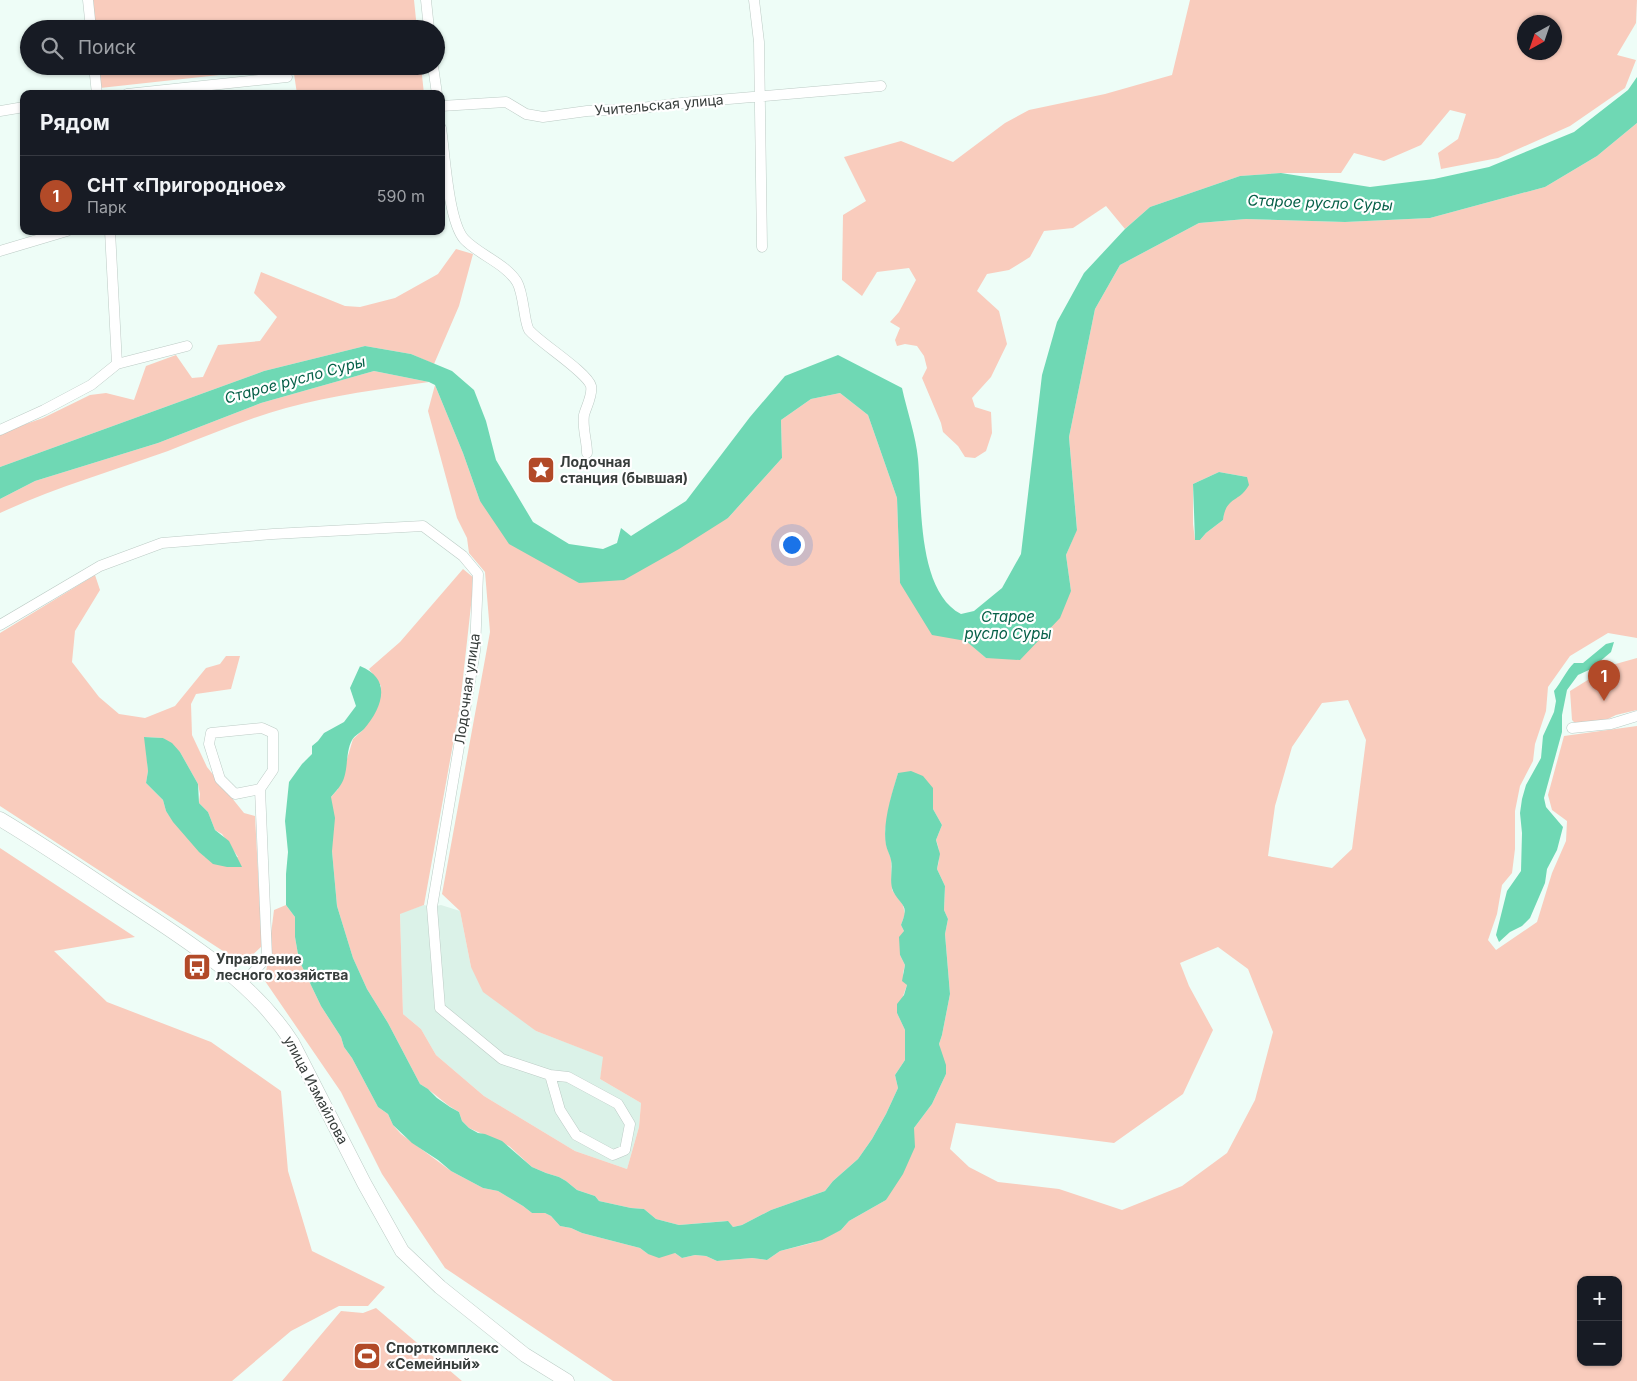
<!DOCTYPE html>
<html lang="ru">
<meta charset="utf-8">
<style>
body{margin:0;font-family:Inter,sans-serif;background:#242831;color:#f1f3f6}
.controls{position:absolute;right:15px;bottom:15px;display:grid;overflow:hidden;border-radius:10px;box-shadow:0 1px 4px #0004}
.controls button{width:45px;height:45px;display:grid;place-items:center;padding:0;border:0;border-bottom:1px solid #363941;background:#171b24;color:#f1f3f6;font:25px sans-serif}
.compass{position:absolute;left:1517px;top:15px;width:45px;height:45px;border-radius:50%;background:#171b24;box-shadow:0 1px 4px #0004;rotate:220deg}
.you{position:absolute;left:791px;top:544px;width:18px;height:18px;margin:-12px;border:4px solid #fff;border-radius:50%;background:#1a73e8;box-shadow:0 0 0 8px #1a73e833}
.badge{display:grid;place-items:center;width:32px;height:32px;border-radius:50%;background:#b24a28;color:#fff;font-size:16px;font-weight:700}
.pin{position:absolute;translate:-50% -41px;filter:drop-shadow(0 1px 2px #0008)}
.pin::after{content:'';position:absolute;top:26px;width:18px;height:15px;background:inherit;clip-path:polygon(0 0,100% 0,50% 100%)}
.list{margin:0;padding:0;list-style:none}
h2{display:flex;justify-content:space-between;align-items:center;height:65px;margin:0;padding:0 20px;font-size:21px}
h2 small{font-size:16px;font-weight:400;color:#9ea1a6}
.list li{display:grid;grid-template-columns:32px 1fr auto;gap:15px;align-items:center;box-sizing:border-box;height:80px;padding:0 20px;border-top:1px solid #363941}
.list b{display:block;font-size:19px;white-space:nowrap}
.list p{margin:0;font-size:16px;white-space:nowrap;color:#9ea1a6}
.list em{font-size:16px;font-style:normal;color:#9ea1a6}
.icon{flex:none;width:28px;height:28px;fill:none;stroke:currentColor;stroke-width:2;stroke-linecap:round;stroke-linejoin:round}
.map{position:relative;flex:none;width:1637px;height:1381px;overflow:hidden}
.search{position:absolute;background:#171b24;box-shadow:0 1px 4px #0004;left:20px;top:20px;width:425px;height:55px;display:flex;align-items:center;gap:12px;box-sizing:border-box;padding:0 18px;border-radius:28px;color:#9ea1a6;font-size:19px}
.panel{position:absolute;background:#171b24;box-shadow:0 1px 4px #0004;left:20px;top:90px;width:425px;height:145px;border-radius:10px}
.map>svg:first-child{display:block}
.built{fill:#dbf2e8}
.green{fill:#f9ccbd;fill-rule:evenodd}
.water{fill:#6fd8b4}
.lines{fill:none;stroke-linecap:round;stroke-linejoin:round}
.minor-casing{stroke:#bccbc5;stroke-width:11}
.secondary-casing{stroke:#bccbc5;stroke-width:15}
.minor{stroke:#fff;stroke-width:10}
.secondary{stroke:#fff;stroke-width:14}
.labels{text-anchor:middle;stroke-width:4.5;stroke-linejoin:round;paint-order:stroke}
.street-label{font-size:14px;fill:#373d3b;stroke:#fff}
.poi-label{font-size:14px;font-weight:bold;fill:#373d3b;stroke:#fff;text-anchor:start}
.water-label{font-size:15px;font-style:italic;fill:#066048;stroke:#fff}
</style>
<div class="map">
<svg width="1637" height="1381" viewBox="0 0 1637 1381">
<rect width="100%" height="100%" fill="#eefdf7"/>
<!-- built -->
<path class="built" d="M 424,905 L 432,907 L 441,905 L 460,911 L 471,967 L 536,1031 L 604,1057 L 600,1079 L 641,1103 L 639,1127 L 627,1169 L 575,1151 L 484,1096 L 436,1055 L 421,1029 L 403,1014 L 400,913 Z"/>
<!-- green -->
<path class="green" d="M 93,0 L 414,0 L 417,29 L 95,29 Z
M 1190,0 L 1637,0 L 1636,23 L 1617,55 L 1636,60 L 1625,88 L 1570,126 L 1498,158 L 1441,169 L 1438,153 L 1458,139 L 1466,114 L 1450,110 L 1421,145 L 1384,161 L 1354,153 L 1341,173 L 1281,173 L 1240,176 L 1150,207 L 1125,229 L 1106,206 L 1073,228 L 1044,231 L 1030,257 L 1009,270 L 987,274 L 977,291 L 999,311 L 1007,344 L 991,377 L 972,398 L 975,407 L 991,412 L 992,433 L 986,451 L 975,458 L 965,457 L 958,446 L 943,432 L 941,423 L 922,378 L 927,368 L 924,356 L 917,346 L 905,344 L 897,346 L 895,340 L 900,328 L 890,322 L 899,312 L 916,280 L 909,268 L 877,272 L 862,296 L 842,280 L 843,215 L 866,201 L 844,157 L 901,141 L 953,162 L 1005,123 L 1029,110 L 1105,94 L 1172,75 ZM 1524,22 L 1554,22 L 1554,52 L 1524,52 Z
M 98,66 L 421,66 L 424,94 L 297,94 L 293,67 L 100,88 Z
M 1637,123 L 1637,638 L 1608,633 L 1570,656 L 1548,687 L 1546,711 L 1535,744 L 1533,761 L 1520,786 L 1515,811 L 1515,849 L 1512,873 L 1502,885 L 1497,914 L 1488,940 L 1496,950 L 1537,922 L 1552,873 L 1566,841 L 1567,821 L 1552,810 L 1548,795 L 1564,736 L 1637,726 L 1637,1381 L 613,1381 L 445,1268 L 382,1174 L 341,1092 L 265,981 L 274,910 L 286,905 L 295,917 L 295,937 L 299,960 L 321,1006 L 341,1037 L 344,1047 L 352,1058 L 378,1107 L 388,1114 L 393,1125 L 401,1134 L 451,1171 L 483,1188 L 498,1191 L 523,1206 L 532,1213 L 545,1213 L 551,1216 L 560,1226 L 571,1228 L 582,1233 L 640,1248 L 648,1254 L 675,1253 L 682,1258 L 695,1255 L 706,1256 L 717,1261 L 752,1258 L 767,1260 L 780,1251 L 812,1243 L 841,1230 L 849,1221 L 886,1200 L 914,1137 L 914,1128 L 932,1104 L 946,1074 L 939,1044 L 942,1035 L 950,994 L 945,934 L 948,919 L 944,910 L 945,886 L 937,869 C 940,859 940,850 936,840 L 942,825 L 933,809 L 933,796 L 898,773 L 891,798 L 885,830 L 886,844 L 891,859 L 892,890 L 903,905 L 905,914 L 901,925 L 904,931 L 900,955 L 905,965 L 903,973 L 907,985 L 897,1013 L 905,1030 L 905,1060 L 895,1075 L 898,1088 L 886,1114 L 872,1139 L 858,1159 L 833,1181 L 825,1191 L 771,1210 L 742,1225 L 733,1227 L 727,1221 L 679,1225 L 656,1219 L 644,1209 L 631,1208 L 599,1201 L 595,1196 L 577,1190 L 566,1181 L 559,1177 L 546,1173 L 532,1167 L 509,1146 L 469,1128 L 462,1121 L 459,1112 C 444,1104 434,1092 420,1084 L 388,1023 L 367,989 L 353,958 L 337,906 L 332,851 L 331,797 L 338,789 L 353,739 L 363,730 L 381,686 L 369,669 L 400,642 L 463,569 L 474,578 L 460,705 L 424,905 L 400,914 L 403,1014 L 421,1029 L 436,1055 L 484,1096 L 575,1151 L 627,1169 L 639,1127 L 641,1103 L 600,1079 L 603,1057 L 536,1031 L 483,992 L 471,967 L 460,911 L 442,894 L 490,632 L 485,572 L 469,553 L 467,538 L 457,518 L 428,411 L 435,385 L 463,453 L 480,501 L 579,583 L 728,518 L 782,458 L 781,420 L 811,399 L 840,393 L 868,415 L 897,498 L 900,583 L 986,658 L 1071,591 L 1066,555 L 1077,529 L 1069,437 L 1095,309 L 1120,265 L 1199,223 L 1246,219 L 1345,222 L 1430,218 L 1545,187 L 1597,156 ZM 1219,472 L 1247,477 L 1224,509 L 1223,520 L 1206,533 L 1200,540 L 1195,540 L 1193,524 L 1193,484 ZM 1348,700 L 1366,740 L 1352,849 L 1332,868 L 1268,856 L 1275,806 L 1292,747 L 1322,703 ZM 1218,947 L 1248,969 L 1273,1032 L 1255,1100 L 1227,1153 L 1182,1186 L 1122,1210 L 1059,1189 L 998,1182 L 969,1167 L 950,1149 L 956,1123 L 1114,1143 L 1183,1094 L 1213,1030 L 1189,986 L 1180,963 ZM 1581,1280 L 1618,1280 L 1618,1362 L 1581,1362 Z
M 456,249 L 473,254 L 459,306 L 434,364 L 411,354 L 365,346 L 264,371 L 0,467 L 0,433 L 43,418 L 90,395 L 106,393 L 134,400 L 146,366 L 176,355 L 192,378 L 203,377 L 218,345 L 260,341 L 277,317 L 254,293 L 261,272 L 345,306 L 360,307 L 395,298 L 438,274 Z
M 374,371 L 429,382 C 381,389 333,395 286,408 C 246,419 207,436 168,451 C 112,471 54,488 0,513 L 0,499 L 35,481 L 158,443 L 261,403 Z
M 95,575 L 100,590 L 75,631 L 72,662 L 99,697 L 119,714 L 145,718 L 175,706 L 206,668 L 220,664 L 226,656 L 240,656 L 231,689 L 196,694 L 191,704 L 192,735 L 207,767 L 244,813 L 255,816 L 262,946 L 243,964 L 0,806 L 0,633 ZM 145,737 L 163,738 L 180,752 L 198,784 L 200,794 L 199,803 L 208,812 L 215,830 L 222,834 L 238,857 L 205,857 L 173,821 L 166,811 L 163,800 L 146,783 L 148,771 Z
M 1637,658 L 1637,710 L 1616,715 L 1600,723 L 1577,725 L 1572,720 L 1570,691 L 1612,665 Z
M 0,848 L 135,937 L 54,951 L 107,1002 L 211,1042 L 281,1091 L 288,1171 L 312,1251 L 385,1287 L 368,1306 L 339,1306 L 291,1331 L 232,1381 L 0,1381 Z
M 376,1308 L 462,1381 L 282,1381 L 341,1311 L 363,1313 Z"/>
<!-- water -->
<path class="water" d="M 1637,77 L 1637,123 L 1597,156 L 1545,187 L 1430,218 L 1345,222 L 1246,219 L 1199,223 L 1120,265 L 1095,309 L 1069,437 L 1077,530 L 1066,555 L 1071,591 L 1060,618 L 1020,660 L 986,658 L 966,641 L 932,635 L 900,583 L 897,498 L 868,415 L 840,393 L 811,399 L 781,420 L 782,458 L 728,518 L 679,549 L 624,580 L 579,583 L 509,544 L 480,501 L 463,453 L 435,385 L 429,382 L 374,371 L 261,403 L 158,443 L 35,481 L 0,499 L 0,467 L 264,371 L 365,346 L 411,354 L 452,371 L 474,390 L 486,421 L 496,460 L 533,522 L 569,544 L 603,549 L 617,543 L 621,528 L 631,536 L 686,501 L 750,417 L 785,376 L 838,355 L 902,388 C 907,411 916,436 918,459 C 922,503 917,591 961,614 L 974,611 L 1002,588 L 1021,554 L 1042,375 L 1057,322 L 1084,273 L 1125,229 L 1150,207 L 1240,176 L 1281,173 L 1370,187 L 1434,179 L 1489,167 L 1574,132 L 1628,90 Z
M 1219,472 L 1247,477 L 1249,485 C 1239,503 1226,496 1223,520 L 1206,533 L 1200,540 L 1195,540 L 1193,484 Z
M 1614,642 L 1611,652 L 1591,669 L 1578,675 L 1567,690 L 1562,715 L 1562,732 L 1544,798 L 1546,807 L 1563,827 L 1557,850 L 1547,869 L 1545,883 L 1530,918 L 1522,926 L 1510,932 L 1499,942 L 1496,935 L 1507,891 L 1521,871 L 1522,833 L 1520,813 L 1522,799 L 1526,785 L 1541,758 L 1543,736 L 1554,712 L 1556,701 L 1554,691 C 1562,681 1566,671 1574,663 L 1583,663 L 1606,644 Z
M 360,666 C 393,679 382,708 364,729 C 360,733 355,735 352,740 C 346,751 348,766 344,778 C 342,785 336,791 331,797 L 335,818 L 332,851 L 337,906 L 353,958 L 367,989 L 388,1023 L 420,1084 L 428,1089 L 437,1098 L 450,1107 L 459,1112 L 462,1121 L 469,1128 L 478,1133 L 485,1134 L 502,1141 L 532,1167 L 546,1173 L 559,1177 L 566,1181 L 577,1190 L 595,1196 L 599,1201 L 631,1208 L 644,1209 L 656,1219 L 679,1225 L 728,1221 L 733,1227 L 742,1225 L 771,1210 L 825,1191 L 833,1181 L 858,1159 L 872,1139 L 886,1114 L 898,1088 L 895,1075 L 905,1060 L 905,1030 L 897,1013 L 897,1004 L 904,995 L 907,985 L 902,981 L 905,965 L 900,955 L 899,937 L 904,931 L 901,925 C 910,903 901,907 893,891 C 889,882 893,869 891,860 C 890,855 887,850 886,845 C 882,824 892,793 898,773 L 911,771 L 923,776 L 933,788 L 933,809 L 942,825 L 936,840 L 940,854 L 937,869 L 945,886 L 944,910 L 948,919 L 945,934 L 950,994 L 942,1035 L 939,1044 L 946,1065 L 946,1074 L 932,1104 L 914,1128 L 915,1147 L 903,1174 L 886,1200 L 849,1221 L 841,1230 L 822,1240 L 780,1251 L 767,1260 L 752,1258 L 717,1261 L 706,1256 L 695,1255 L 682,1258 L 675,1253 L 659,1258 L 648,1254 L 640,1248 L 582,1233 L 571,1228 L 560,1226 L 551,1216 L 545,1213 L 532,1213 L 523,1206 L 498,1191 L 483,1188 L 451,1171 L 438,1160 L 412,1143 L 393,1125 L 388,1114 L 378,1107 L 352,1058 L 344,1047 L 341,1037 L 321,1006 L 299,960 L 295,937 L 295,917 L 286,905 L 286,874 L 288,852 L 285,821 L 289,782 L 302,764 L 312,754 L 312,746 L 318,741 L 324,733 L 344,722 L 356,706 L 350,688 Z
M 144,737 L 163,738 L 172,743 L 180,752 L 198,784 L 199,803 L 208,812 L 215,830 L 229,841 L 242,867 L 227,867 L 213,864 L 199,852 L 173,822 L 166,811 L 163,800 L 146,783 L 148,771 Z"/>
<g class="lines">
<!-- minor casing -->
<g class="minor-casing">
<path id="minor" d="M 88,0 L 91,29
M 426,0 L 429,29
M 754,0 L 759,42 L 762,247
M 94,66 L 97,94
M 433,66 L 437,94
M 127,94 L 287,77
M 441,106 L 506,102 L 526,114 L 543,117 L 587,111 L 633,109 L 682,103 L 881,86
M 0,111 L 24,107
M 441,128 C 445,154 448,220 464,239 C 479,255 505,263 517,282 C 524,294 524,323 529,330 C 540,343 587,372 591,386 C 593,395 586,407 584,415 C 582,428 587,440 587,453
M 110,231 L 117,364
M 0,251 L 67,231
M 0,430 L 44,410 L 91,385 L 117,364 L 187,346
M 0,625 L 100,566 L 162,543 L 273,534 L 423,526 L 463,556 L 478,574 L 475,651 L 432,907 L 440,1008 L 502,1059 L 550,1075 L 568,1077 L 618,1104 L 630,1124 L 625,1150 L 613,1155 L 576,1135 L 560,1110 L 550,1075
M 1572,728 L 1611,724 L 1637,716
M 240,983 L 251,975 L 267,957 L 260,789 L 273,770 L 273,733 L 262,728 L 211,733 L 209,744 L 220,779 L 235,794 L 260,789"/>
</g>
<!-- secondary casing -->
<g class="secondary-casing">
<path id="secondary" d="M 0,819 C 42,844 82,871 122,898 C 184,939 251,979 292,1042 L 364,1183 L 402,1251 L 440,1287 L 525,1355 L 567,1381"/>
</g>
<!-- minor -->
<use href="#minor" class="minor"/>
<!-- secondary -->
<use href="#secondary" class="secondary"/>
</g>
<!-- icons -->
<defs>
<g id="sight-square" transform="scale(1.4375)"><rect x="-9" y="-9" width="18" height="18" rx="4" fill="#b24a28" stroke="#fff"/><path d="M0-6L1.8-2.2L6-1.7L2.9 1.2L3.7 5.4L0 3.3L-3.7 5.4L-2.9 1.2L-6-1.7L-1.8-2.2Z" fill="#fff"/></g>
<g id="bus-square" transform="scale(1.4375)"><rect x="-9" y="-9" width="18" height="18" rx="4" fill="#b24a28" stroke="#fff"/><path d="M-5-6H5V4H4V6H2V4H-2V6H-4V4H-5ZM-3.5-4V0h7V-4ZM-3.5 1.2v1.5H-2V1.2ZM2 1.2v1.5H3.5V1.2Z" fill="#fff"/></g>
<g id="stadium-square" transform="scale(1.4375)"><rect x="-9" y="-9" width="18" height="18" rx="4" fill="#b24a28" stroke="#fff"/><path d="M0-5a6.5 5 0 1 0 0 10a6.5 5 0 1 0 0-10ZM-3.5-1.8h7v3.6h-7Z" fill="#fff"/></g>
</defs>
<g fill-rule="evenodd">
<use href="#sight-square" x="541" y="470"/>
<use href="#bus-square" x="197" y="967"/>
<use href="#stadium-square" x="367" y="1356"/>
</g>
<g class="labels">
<!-- street labels -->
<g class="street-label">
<text transform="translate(659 105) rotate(-5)" y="5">Учительская улица</text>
<text transform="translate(467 689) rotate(-82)" y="5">Лодочная улица</text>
<text transform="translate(316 1090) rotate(62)" y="5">улица Измайлова</text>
</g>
<!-- poi labels -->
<g class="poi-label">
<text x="560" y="467">Лодочная<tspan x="560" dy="16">станция (бывшая)</tspan></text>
<text x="216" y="964">Управление<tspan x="216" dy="16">лесного хозяйства</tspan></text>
<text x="386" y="1353">Спорткомплекс<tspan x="386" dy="16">«Семейный»</tspan></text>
</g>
<!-- water labels -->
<g class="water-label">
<text transform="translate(1320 203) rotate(2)" y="5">Старое русло Суры</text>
<text transform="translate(295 380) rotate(-15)" y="5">Старое русло Суры</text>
<text x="1008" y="622">Старое<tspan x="1008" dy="17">русло Суры</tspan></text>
</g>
</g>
</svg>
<div class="controls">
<button>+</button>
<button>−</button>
</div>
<svg class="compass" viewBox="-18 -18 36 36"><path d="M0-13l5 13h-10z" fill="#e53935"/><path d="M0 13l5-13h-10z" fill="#9ea1a6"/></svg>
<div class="you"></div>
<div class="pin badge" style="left:1604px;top:701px">1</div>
<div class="search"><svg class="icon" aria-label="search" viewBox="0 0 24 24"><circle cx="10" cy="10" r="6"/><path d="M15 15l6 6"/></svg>Поиск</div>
<section class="panel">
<h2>Рядом<small></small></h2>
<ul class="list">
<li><span class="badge">1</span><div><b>СНТ «Пригородное»</b><p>Парк</p></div><em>590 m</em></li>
</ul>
</section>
</div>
